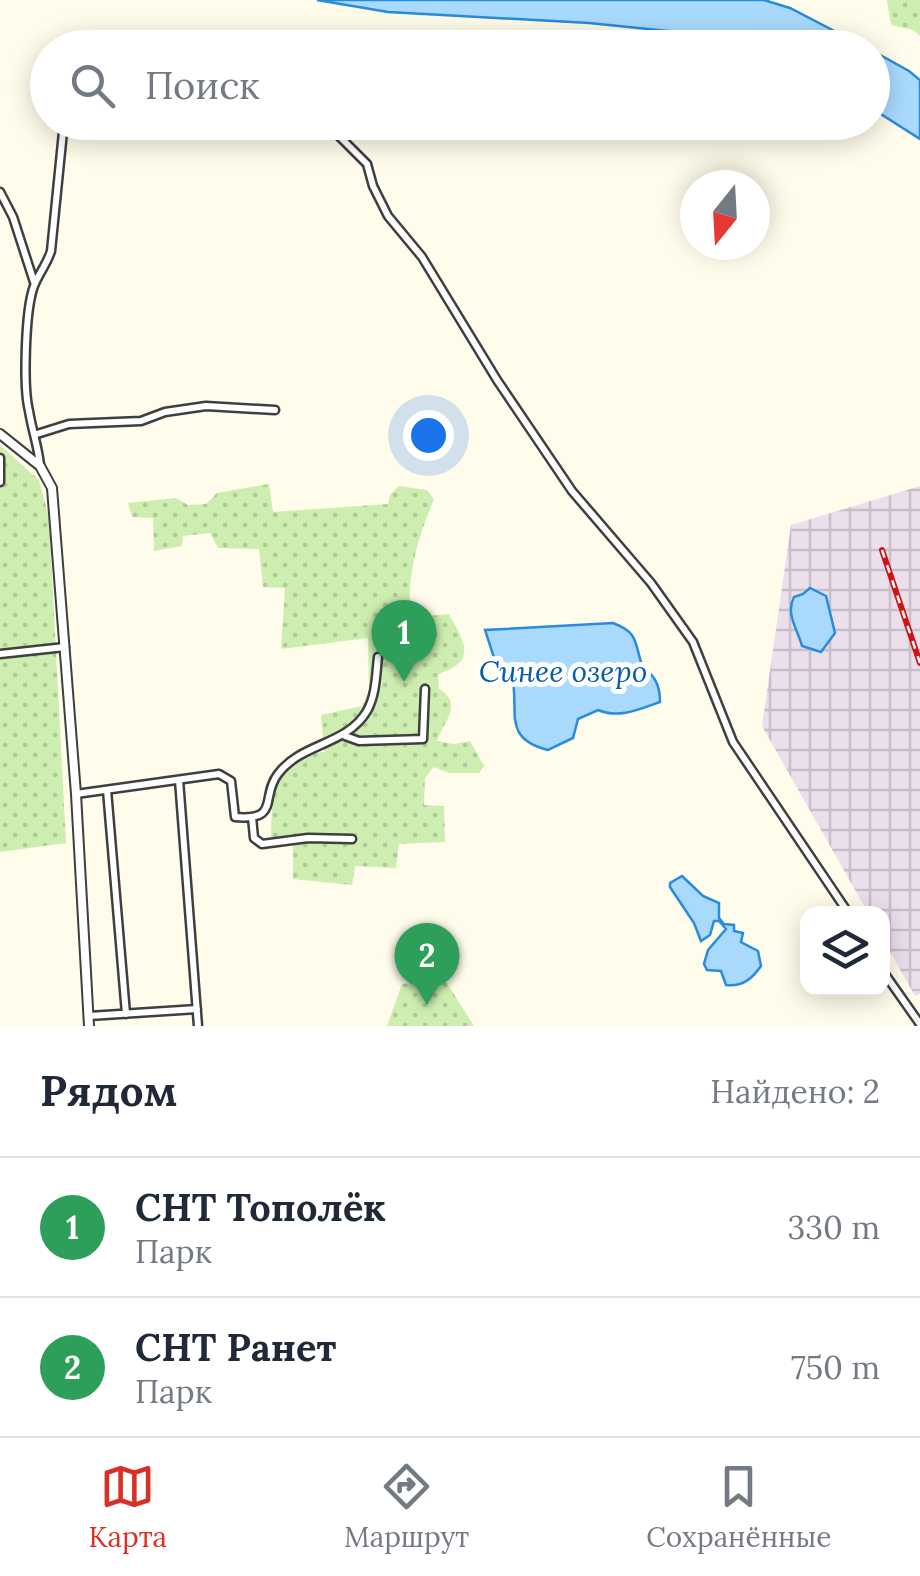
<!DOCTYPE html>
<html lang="ru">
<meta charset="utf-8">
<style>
body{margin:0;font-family:Lora,serif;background:#f6f6f7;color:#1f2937}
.controls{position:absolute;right:30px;bottom:30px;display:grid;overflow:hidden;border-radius:20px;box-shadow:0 5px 25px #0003}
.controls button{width:90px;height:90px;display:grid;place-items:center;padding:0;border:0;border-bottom:2px solid #e0e1e3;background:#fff;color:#1f2937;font:50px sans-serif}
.compass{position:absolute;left:680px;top:170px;width:90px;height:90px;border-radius:50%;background:#fff;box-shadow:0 5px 25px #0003;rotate:198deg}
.you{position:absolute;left:428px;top:435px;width:35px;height:35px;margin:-25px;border:8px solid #fff;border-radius:50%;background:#1a73e8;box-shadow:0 0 0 15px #1a73e833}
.badge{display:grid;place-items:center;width:65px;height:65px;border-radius:50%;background:#d93025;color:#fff;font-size:32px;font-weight:700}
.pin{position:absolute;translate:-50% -82px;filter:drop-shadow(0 2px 5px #0008)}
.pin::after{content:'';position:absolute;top:52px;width:35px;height:30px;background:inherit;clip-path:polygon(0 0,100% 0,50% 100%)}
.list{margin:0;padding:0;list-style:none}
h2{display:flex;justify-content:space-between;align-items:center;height:130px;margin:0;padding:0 40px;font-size:42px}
h2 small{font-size:32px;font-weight:400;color:#747a83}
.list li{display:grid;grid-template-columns:65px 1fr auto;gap:30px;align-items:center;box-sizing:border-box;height:140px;padding:0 40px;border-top:2px solid #e0e1e3}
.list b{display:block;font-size:38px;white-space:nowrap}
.list p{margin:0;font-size:32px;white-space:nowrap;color:#747a83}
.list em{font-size:32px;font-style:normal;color:#747a83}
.icon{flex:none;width:55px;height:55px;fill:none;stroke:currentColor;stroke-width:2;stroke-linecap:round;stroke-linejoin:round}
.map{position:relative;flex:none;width:920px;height:1026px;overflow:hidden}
.search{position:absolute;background:#fff;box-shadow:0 5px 25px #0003;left:30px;right:30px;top:30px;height:110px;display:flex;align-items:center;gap:25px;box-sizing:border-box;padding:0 35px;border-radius:55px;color:#747a83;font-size:38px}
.sheet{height:410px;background:#fff}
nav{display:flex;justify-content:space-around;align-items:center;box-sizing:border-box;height:140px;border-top:2px solid #e0e1e3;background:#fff;font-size:28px;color:#747a83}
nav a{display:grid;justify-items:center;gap:5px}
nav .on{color:#d93025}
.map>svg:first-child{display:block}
.industrial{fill:url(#industrial-grid)}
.green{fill:url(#green-dots)}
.water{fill:#a9dafd;stroke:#288bdc;stroke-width:2.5}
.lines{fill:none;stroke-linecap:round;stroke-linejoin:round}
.minor-casing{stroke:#3f3f3f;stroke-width:11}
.tertiary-casing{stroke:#3f3f3f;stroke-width:12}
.minor{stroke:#fff;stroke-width:6}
.tertiary{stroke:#fff;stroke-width:8}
.rail-casing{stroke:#cb1615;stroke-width:6}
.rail{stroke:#fff;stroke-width:2.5;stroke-dasharray:8;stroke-linecap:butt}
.labels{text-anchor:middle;stroke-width:10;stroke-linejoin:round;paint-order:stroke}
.water-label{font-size:30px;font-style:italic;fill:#085cab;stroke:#fff}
</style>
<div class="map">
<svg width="920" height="1026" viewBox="0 0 920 1026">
<defs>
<pattern id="industrial-grid" width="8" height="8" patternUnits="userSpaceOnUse" patternTransform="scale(2.5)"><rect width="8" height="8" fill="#ecdfec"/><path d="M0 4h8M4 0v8" fill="none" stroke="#c9bec9"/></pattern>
<pattern id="green-dots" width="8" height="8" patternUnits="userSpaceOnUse" patternTransform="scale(2.5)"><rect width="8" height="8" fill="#cdeeb0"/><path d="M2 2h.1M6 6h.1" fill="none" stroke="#afcb96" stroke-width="1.8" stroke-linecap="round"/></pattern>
</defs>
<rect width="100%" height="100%" fill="#fffceb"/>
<!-- industrial -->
<path class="industrial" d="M 920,486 L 920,994 L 915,996 L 883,939 L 882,914 L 868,913 L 762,726 L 791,525 Z"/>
<!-- green -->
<path class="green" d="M 887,0 L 920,0 L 920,36 L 913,30 L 891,25 Z
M 0,445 L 39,480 L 49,518 L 66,843 L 0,852 Z
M 269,484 L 273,512 L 388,504 L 390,495 L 399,486 L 427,490 L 434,499 C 419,535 405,578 411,618 L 449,614 C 455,626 472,649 460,662 C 456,667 445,671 438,675 L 439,689 C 465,704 442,723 437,741 L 454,744 L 470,741 L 484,766 L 479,773 L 449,773 L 434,767 L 425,778 L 424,805 L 444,806 L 445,842 L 399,844 L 396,868 L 355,866 L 352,885 L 293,879 L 293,836 L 271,840 C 272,797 271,756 324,752 L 321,715 L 362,706 L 369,691 L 368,638 L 281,649 L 285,588 L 263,587 L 259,549 L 218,548 L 210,533 L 183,536 L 182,546 L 154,551 L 153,518 L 132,517 L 128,503 L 176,498 L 188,505 L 206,504 L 217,493 Z
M 445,980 L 474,1026 L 387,1026 L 402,984 Z"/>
<!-- water -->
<path class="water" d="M 317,0 L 764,0 L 790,8 L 865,47 L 754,47 L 707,35 L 589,23 L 388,12 Z
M 873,51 L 909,71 L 920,80 L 920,139 L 873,109 Z
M 810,588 L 826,596 L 835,633 L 821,652 L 802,646 C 798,630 785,614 794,597 L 803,594 Z
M 613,623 C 640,633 634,644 643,668 C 656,676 660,687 660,702 C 640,709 619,719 598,710 L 578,719 L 573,738 L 548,750 C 501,738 520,711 512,676 L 499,673 L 485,630 Z
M 682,876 L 703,896 L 719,903 L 719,918 L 724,924 L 734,925 L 734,931 L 743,933 L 741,942 L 758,951 L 761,966 C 752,979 742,987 726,985 L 721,971 L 707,970 L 704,964 L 708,950 L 726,929 L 719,921 L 714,921 L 710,935 L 701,941 L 694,923 L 670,887 L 670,883 Z"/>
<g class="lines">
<!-- minor casing -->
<g class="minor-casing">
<path id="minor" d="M 325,122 L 367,164 L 373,186 L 388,216 L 422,257 L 497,380 L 572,491 L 651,583 L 693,642 L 733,742 L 849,914
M 0,192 L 13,217 L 34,282
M 37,434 L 69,424 L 141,421 L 165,412 L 206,406 L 275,410
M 40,465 C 38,446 32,430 29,411 C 23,387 25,310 34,286 C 38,275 47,264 51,251 L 64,122
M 0,482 L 0,458
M 0,654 L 65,647
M 345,736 L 359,741 L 423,739 L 425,689
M 179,780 L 198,1026
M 107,790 L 126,1014
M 76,794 L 219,774 L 231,781 L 235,817 C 281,821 260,797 278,774 C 302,742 346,746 367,711 C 376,695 376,675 378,657
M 252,817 L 254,838 L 262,844 L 308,838 L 352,839
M 882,970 L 920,1024
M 89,1016 L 197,1009"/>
</g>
<!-- tertiary casing -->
<g class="tertiary-casing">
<path id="tertiary" d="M 0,434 L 40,466 L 52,488 L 76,794 L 89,1026"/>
</g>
<!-- minor -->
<use href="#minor" class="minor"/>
<!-- tertiary -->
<use href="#tertiary" class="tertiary"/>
<!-- rail casing -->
<g class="rail-casing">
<path id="rail" d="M 882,550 L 920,663"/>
</g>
<!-- rail -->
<use href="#rail" class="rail"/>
</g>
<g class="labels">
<!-- water labels -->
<g class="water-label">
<text x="563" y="682">Синее озеро</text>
</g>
</g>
</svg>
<div class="controls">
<button><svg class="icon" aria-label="layers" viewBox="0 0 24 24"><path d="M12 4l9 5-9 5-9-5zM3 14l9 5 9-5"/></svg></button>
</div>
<svg class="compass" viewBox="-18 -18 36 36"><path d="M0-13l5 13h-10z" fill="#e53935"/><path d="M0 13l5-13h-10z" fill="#747a83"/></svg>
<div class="you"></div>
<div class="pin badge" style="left:404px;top:682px;background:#2e9e5b">1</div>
<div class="pin badge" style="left:427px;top:1005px;background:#2e9e5b">2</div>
<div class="search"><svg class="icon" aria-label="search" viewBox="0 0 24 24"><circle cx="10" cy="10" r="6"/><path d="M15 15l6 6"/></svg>Поиск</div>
</div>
<section class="sheet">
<h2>Рядом<small>Найдено: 2</small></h2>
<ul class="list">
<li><span class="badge" style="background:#2e9e5b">1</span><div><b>СНТ Тополёк</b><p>Парк</p></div><em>330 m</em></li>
<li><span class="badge" style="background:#2e9e5b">2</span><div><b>СНТ Ранет</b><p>Парк</p></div><em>750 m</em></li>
</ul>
</section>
<nav>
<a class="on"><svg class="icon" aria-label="map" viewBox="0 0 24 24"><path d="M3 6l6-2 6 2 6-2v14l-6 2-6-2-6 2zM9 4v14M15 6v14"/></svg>Карта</a>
<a><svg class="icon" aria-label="directions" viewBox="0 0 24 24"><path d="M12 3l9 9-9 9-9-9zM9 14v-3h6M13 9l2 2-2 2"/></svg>Маршрут</a>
<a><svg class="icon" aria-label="saved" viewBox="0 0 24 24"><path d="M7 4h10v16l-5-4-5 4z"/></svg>Сохранённые</a>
</nav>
